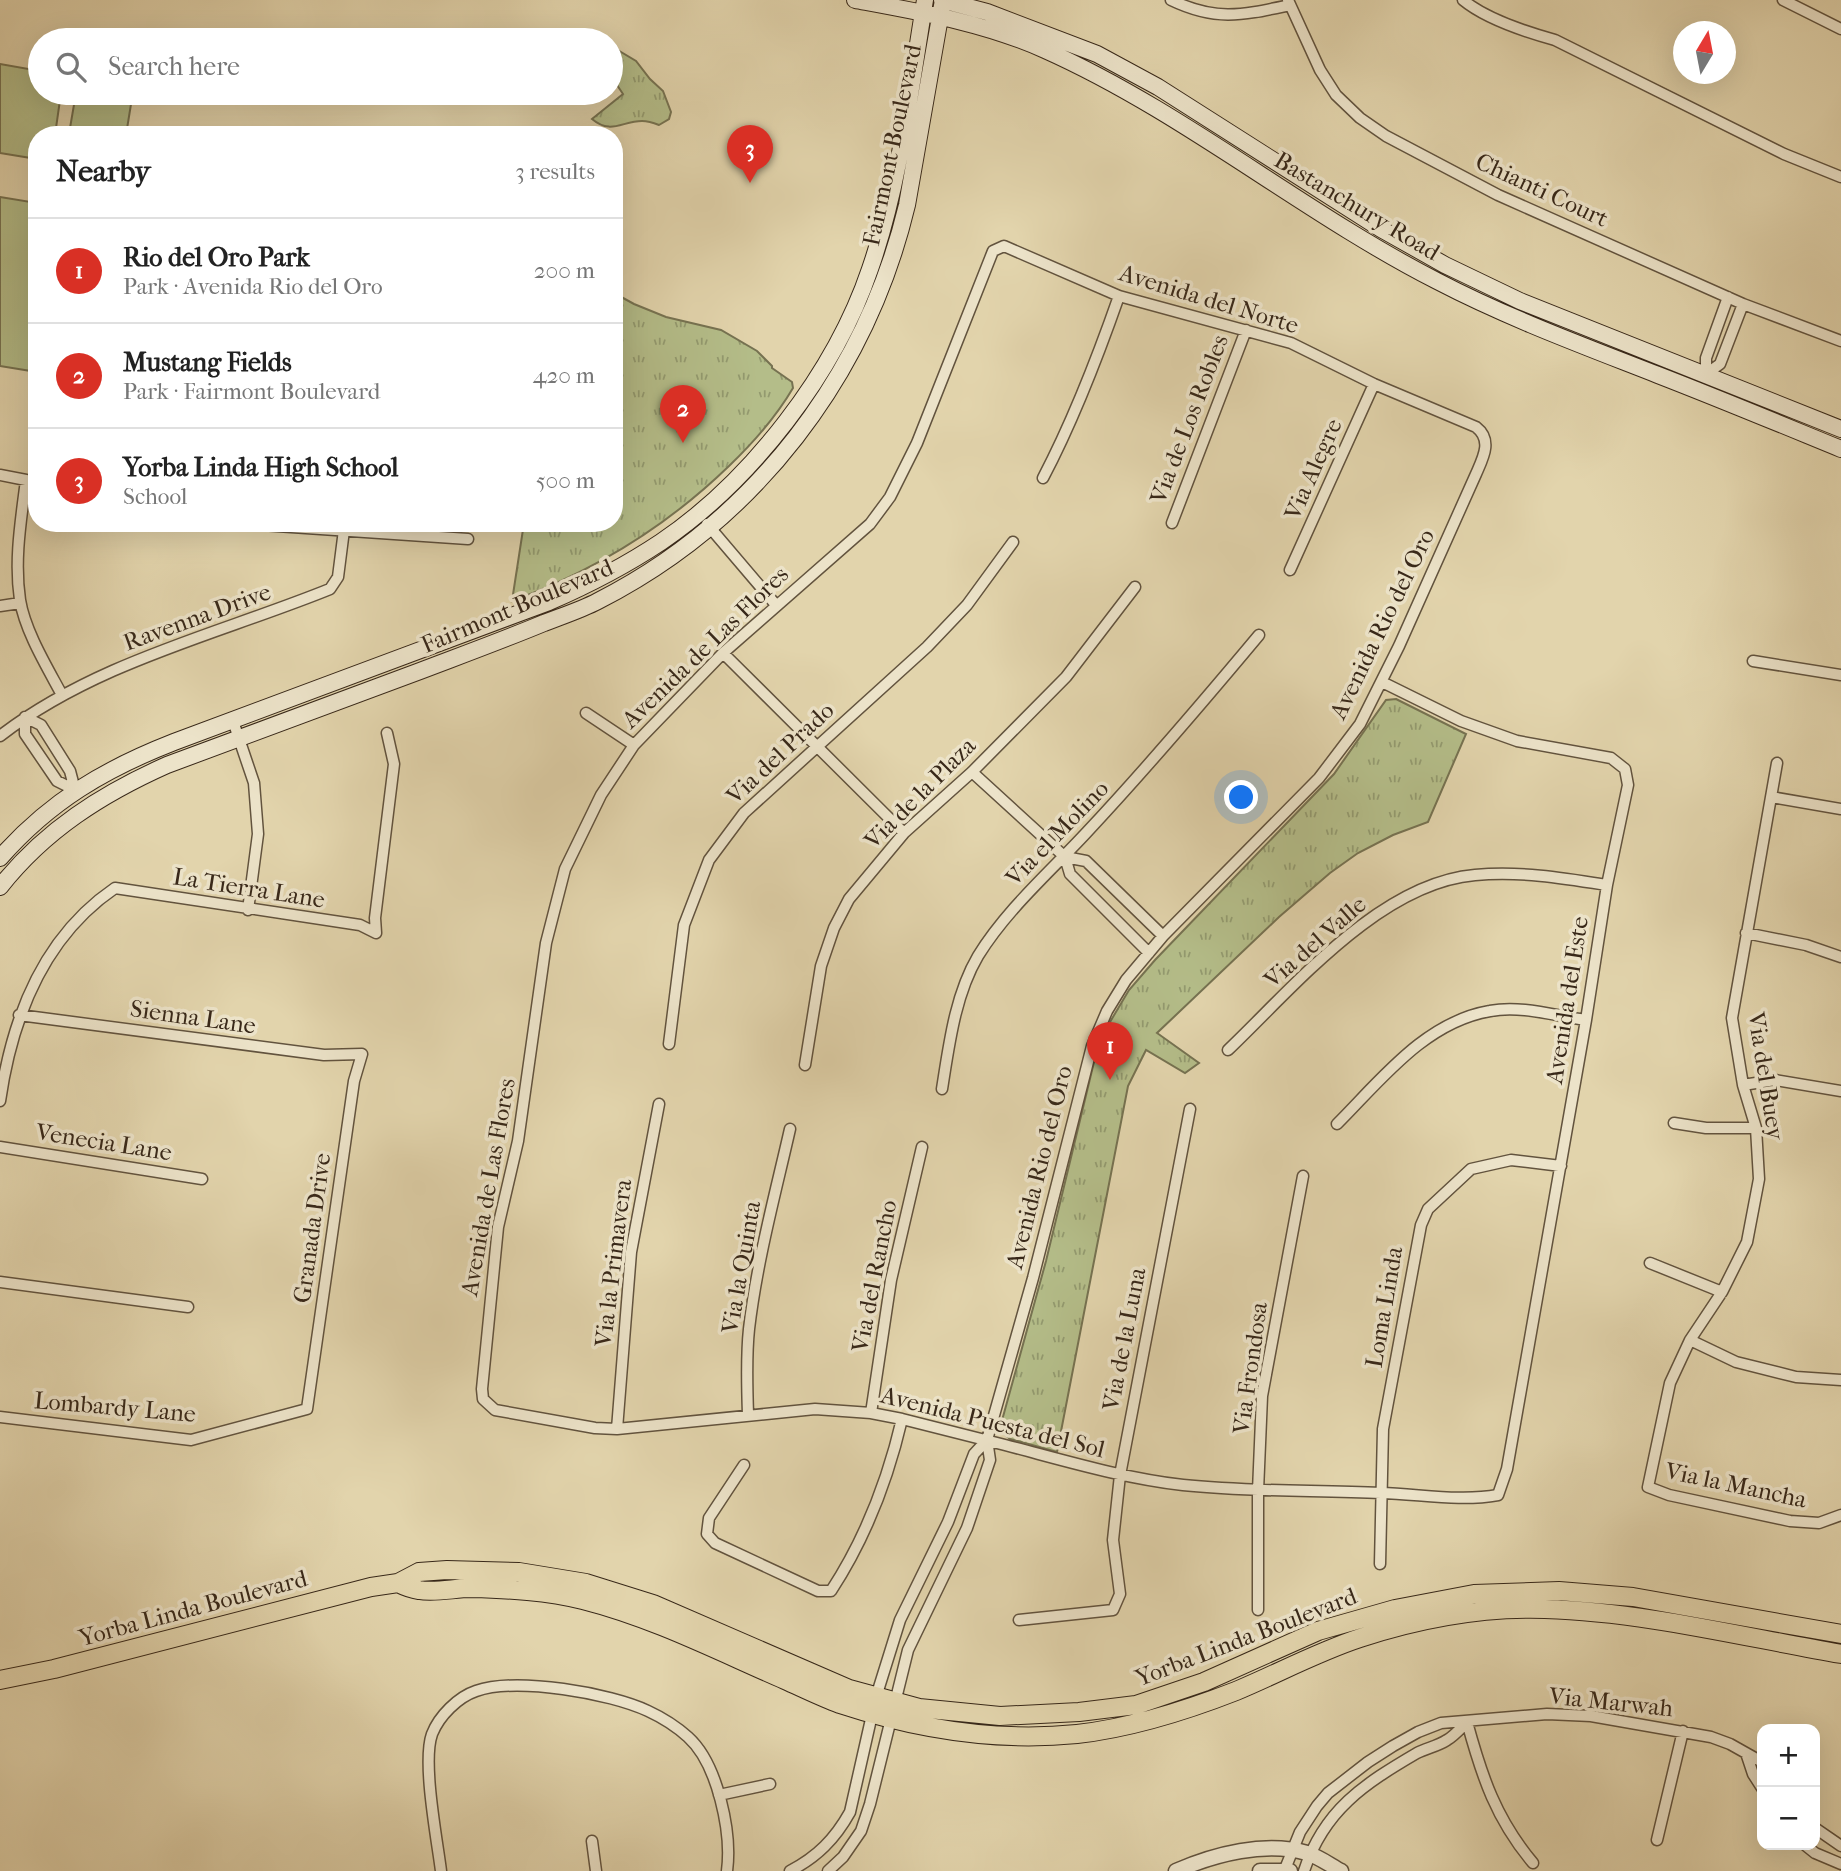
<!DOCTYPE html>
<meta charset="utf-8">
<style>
body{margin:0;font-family:"IM FELL French Canon",serif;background:#f2f2f2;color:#222}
.controls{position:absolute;right:21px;bottom:21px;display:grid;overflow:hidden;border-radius:14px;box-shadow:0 7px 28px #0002}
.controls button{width:63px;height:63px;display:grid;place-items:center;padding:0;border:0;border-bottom:2px solid #e0e0e0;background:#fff;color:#222;font:35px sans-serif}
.compass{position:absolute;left:1673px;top:21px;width:63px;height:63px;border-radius:50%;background:#fff;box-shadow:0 7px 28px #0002;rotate:10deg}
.you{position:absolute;left:1242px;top:798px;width:24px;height:24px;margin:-18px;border:5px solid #fff;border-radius:50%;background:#1a73e8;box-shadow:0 0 0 10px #1a73e833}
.badge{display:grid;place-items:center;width:46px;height:46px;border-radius:50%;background:#d93025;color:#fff;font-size:23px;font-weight:700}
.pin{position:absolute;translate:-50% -58px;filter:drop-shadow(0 2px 4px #0008)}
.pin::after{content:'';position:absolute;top:37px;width:24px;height:21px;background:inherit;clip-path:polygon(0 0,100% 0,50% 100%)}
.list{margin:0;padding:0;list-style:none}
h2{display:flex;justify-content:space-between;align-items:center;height:91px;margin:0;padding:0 28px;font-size:30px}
h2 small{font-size:23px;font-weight:400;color:#767676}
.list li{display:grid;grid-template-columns:46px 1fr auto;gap:21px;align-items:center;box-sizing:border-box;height:105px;padding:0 28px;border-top:2px solid #e0e0e0}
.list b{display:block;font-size:26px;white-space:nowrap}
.list p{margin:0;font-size:23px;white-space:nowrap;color:#767676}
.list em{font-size:23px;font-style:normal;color:#767676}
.icon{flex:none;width:38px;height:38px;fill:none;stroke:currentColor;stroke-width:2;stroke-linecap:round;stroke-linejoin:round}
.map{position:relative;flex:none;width:1841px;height:1871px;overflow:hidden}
.search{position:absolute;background:#fff;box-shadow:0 7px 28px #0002;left:28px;top:28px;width:595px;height:77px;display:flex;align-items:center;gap:18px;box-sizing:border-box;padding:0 24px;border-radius:38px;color:#767676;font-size:26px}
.panel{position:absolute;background:#fff;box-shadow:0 7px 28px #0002;left:28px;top:126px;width:595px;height:406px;border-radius:28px}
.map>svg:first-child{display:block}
.green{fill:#b4bd89;stroke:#767251;stroke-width:2}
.park{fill:url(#park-tufts);stroke:#767251;stroke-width:2}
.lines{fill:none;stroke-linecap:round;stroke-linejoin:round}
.minor-casing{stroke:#62533e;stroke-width:13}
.tertiary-casing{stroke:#62533e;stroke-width:17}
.secondary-casing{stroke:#382819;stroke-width:18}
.primary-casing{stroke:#382819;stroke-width:20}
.minor{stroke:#ece3c9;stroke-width:10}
.tertiary{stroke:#ece3c9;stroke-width:14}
.secondary{stroke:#ece3c9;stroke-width:16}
.primary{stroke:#e2d4ac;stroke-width:18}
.labels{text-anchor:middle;stroke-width:7;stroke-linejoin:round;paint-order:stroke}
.street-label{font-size:24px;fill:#382819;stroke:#ece3c9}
</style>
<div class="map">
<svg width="1841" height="1871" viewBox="0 0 1841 1871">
<defs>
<pattern id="park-tufts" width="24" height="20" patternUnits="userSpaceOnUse" patternTransform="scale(1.75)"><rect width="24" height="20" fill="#b4bd89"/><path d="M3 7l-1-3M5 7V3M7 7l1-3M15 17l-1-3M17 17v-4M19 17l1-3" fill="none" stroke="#939a6f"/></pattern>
</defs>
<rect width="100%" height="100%" fill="#e2d4ac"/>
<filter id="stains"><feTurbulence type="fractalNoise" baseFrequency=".00286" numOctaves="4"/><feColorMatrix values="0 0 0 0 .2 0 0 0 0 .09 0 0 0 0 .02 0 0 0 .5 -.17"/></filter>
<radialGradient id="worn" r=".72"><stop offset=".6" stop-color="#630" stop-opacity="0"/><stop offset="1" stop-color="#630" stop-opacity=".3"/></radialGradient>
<!-- green -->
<path class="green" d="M 0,64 L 40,71 L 40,93 L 61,93 L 55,135 L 37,135 L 37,159 L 0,153 Z
M 76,93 L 101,93 L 132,98 L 126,135 L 107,135 L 70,128 Z
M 0,197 L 37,203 L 37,372 L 0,366 Z"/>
<!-- park -->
<path class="park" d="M 611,46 L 636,61 L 650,79 L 663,91 L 671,112 L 669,119 L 659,125 C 654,123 648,121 642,121 C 622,121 611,135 592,119 L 623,94 L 611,76 Z
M 614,293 L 634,304 L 666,317 L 721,330 L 757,351 L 772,366 L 772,368 L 792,382 L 793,388 C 776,417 753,443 729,466 C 666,527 595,571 512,601 L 524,523 L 614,523 Z
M 1396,699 L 1466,734 L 1428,822 L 1393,835 L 1358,853 L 1330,873 L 1279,917 L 1157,1033 L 1199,1063 L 1185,1073 L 1146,1050 L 1128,1086 L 1057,1452 L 1010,1439 L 1002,1432 L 1001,1424 L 1046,1261 L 1095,1058 L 1110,1022 L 1129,990 L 1155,960 L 1334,774 L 1386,700 Z"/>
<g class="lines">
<!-- minor casing -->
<g class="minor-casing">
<path id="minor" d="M 1171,0 C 1217,22 1243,15 1290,5
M 1288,0 L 1320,70 L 1336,95 L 1360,118 L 1386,136 L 1498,195 L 1743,304 L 1841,341
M 1463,0 C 1486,19 1526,32 1555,40 L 1784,154 L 1841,177
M 1783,0 L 1841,29
M 1706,374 L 1720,364 L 1743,304
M 1706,374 L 1706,358 L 1728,297
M 0,475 L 26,480 C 21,520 14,560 20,600 C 25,631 47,667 62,695
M 1043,478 C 1074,419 1097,359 1119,296
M 232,523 L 468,539
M 1172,523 L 1246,330
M 707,524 L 776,605
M 1290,570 L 1374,384
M 0,606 L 20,603
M 723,653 L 904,833
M 1753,661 L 1841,675
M 586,713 L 634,745
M 25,717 L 25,734 L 57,781 L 75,790
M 25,717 L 41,725 L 70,771 L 75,790
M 233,721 L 254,783 L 258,834 L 248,910
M 0,736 C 96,662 219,634 330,589 L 338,577 L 344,530
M 1777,763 L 1732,1018 L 1743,1085 L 1756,1128 L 1759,1179 L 1747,1242 L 1722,1292 L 1690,1340 L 1670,1383 L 1648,1487 L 1669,1495 L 1790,1521 L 1819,1523 L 1841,1515
M 972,772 L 1065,857 L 1070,874 L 1149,953
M 1771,797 L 1841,809
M 1065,857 L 1086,861 L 1163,936
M 1746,933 L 1806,945 L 1841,957
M 669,1044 L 684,925 L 709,860 L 744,813 L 927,647 L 967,605 L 1013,542
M 1228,1050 C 1294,987 1380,883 1475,875 C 1521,871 1563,878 1607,885
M 805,1065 L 821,966 L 834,928 L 849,899 L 904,833 L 972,772 L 1066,677 L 1135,587
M 1743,1085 L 1775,1080 L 1841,1091
M 942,1089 C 949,1045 955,995 978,956 C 1007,909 1050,872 1087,832 C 1147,768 1203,702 1259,635
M 0,1101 C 12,1018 43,937 115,888 L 360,925 L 376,933 L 375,918 L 394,764 L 387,733
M 1674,1123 L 1706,1128 L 1756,1128
M 1337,1124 C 1381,1080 1425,1022 1490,1011 C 1521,1005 1556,1016 1586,1020
M 0,1147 L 202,1179
M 1650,1263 L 1722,1292
M 0,1282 L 188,1307
M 1690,1340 L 1736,1362 L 1796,1377 L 1841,1380
M 871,1413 L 891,1280 L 922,1147
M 748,1414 C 747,1386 746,1357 749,1329 C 757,1261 775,1195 790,1129
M 0,1417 L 191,1440 L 307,1409 L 354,1081 L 362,1054 L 324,1055 L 19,1015
M 617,1429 L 631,1252 L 659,1104
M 744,1465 L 709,1518 L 707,1534 L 715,1543 L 818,1591 L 831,1591 C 865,1539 888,1479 902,1419
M 1380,1564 L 1383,1429 L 1421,1225 L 1428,1209 L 1471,1169 L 1511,1160 L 1561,1166
M 1258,1610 L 1258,1491 L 1262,1396 L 1303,1176
M 1019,1620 L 1113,1610 L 1120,1594 L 1113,1540 L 1120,1475 L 1190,1109
M 1467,1722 C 1482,1777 1496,1819 1533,1863
M 1746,1753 L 1753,1774 L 1762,1788
M 719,1795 L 770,1784
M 1815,1828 L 1841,1846
M 1657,1840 L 1683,1731
M 592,1841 L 596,1871
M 1805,1845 L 1815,1853 L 1841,1864
M 1285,1869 L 1300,1832 L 1317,1806 L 1328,1793 L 1368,1762 L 1393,1746 L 1418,1732 L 1441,1723 L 1547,1714 L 1591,1716 L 1711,1737 L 1730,1744 L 1762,1762
M 441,1871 C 437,1839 422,1762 432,1734 C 439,1716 458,1697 476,1691 C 517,1677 610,1693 648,1711 C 661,1717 678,1728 688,1737 C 718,1764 732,1833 727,1871
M 790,1871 C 817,1857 835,1839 850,1812 L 876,1697 L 900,1620 L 948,1522 L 974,1454 L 987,1440 L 1033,1278 L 1092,1046 L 1107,1011 L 1126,980 L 1163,936 L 1319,778 L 1360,724 L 1399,646 L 1476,474 C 1483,458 1493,440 1476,427 L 1374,384 L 1291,343 L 1119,296 L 1004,246 L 993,251 L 917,443 L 890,497 L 870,524 L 723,653 L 634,745 L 601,795 L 565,869 L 546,943 L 518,1141 L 498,1227 L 482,1389 L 483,1399 L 495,1410 L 595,1428 L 617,1429 L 815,1409 L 871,1413 L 902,1419 L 1005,1445 C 1063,1460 1122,1478 1183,1485 C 1249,1492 1314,1490 1381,1493 C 1420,1494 1460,1502 1498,1495 L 1507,1469 L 1586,1020 L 1607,885 L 1628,785 L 1625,769 L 1611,758 L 1517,741 L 1461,721 L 1382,682
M 828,1871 L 843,1857 L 861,1831 L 870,1804 L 908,1650 L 967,1528 L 990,1460 L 987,1440
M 1304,1871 C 1324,1810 1364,1784 1417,1753 C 1427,1748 1438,1746 1447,1740 C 1454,1736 1461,1728 1467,1722"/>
</g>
<!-- tertiary casing -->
<g class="tertiary-casing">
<path id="tertiary" d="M 1176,1871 C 1215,1854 1265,1841 1307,1853 C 1319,1857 1330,1865 1341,1871
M 1260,1871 L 1290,1871"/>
</g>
<!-- secondary casing -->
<g class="secondary-casing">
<path id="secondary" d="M 855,0 C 920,12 985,23 1045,50 C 1184,112 1302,212 1437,281 C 1508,318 1584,346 1658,375 C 1720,399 1780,424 1841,449
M 942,0 L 987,12 L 1097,54 L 1158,87 L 1381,229 L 1445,265 L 1520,301 L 1841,429
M 0,858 C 50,801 105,769 174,742 L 549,602 C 588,585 625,566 661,542 C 751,481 835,373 870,269 C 900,183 910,90 925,0
M 0,887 C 45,830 102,794 167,765 C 252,734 336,702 420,671 C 462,655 503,640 544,623 C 562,616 581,610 598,601 C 755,521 866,376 907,205 L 943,0"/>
</g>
<!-- primary casing -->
<g class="primary-casing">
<path id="primary" d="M 398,1583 C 404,1586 412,1589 419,1590 C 435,1593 455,1588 471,1588 C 509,1589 547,1591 583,1600 C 654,1618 718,1651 785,1680 C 803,1688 821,1697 840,1704 C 916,1729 997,1742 1077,1734 C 1131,1728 1185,1711 1236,1691 C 1277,1674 1317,1652 1360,1638 C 1418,1619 1483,1607 1545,1609 C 1644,1612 1743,1637 1841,1654
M 0,1680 L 54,1669 L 371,1587 L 398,1583 L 419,1572 L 447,1570 L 519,1572 L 586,1583 L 653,1604 L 849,1689 L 919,1708 L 1000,1716 L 1079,1712 L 1136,1705 L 1204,1682 L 1318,1631 L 1395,1609 L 1474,1594 L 1559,1591 L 1633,1597 L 1841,1634"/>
</g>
<!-- minor -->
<use href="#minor" class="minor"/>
<!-- tertiary -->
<use href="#tertiary" class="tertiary"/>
<!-- secondary -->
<use href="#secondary" class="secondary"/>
<!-- primary -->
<use href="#primary" class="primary"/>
</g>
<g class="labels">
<!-- street labels -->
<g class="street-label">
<text transform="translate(892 145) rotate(-78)" y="8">Fairmont Boulevard</text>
<text transform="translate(1542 190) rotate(25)" y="8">Chianti Court</text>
<text transform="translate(1357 206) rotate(31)" y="8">Bastanchury Road</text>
<text transform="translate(1209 299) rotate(17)" y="8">Avenida del Norte</text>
<text transform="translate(1189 419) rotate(-69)" y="8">Via de Los Robles</text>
<text transform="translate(1313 469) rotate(-66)" y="8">Via Alegre</text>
<text transform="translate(517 606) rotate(-23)" y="8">Fairmont Boulevard</text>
<text transform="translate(197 617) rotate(-20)" y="8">Ravenna Drive</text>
<text transform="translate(1382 624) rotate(-64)" y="8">Avenida Rio del Oro</text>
<text transform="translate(705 647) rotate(-44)" y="8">Avenida de Las Flores</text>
<text transform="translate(780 753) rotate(-43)" y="8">Via del Prado</text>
<text transform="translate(920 793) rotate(-45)" y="8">Via de la Plaza</text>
<text transform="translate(1057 833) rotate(-46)" y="8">Via el Molino</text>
<text transform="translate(249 888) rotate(9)" y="8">La Tierra Lane</text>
<text transform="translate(1315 942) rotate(-41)" y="8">Via del Valle</text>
<text transform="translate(1567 1000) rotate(-81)" y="8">Avenida del Este</text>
<text transform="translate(193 1017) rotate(8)" y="8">Sienna Lane</text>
<text transform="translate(1766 1076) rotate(81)" y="8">Via del Buey</text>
<text transform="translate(104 1142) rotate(9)" y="8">Venecia Lane</text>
<text transform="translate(1039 1167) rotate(-76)" y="8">Avenida Rio del Oro</text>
<text transform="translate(488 1187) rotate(-80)" y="8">Avenida de Las Flores</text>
<text transform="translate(312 1228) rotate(-82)" y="8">Granada Drive</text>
<text transform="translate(613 1263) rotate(-83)" y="8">Via la Primavera</text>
<text transform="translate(741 1267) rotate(-80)" y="8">Via la Quinta</text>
<text transform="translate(874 1276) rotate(-79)" y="8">Via del Rancho</text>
<text transform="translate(1384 1307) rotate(-80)" y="8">Loma Linda</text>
<text transform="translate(1124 1339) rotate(-79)" y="8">Via de la Luna</text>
<text transform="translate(1250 1368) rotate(-82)" y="8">Via Frondosa</text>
<text transform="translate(115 1407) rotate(5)" y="8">Lombardy Lane</text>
<text transform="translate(993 1422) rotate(14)" y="8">Avenida Puesta del Sol</text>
<text transform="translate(1736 1485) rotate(12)" y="8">Via la Mancha</text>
<text transform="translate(193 1608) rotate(-15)" y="8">Yorba Linda Boulevard</text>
<text transform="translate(1246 1637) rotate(-21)" y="8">Yorba Linda Boulevard</text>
<text transform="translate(1611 1702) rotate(6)" y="8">Via Marwah</text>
</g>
</g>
<rect width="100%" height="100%" filter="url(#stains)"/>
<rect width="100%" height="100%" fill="url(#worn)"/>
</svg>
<div class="controls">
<button>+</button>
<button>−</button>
</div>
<svg class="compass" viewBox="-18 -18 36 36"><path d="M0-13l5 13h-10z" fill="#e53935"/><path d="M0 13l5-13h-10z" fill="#767676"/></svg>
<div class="you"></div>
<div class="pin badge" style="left:1110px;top:1080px">1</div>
<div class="pin badge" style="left:683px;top:443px">2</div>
<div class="pin badge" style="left:750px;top:183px">3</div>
<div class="search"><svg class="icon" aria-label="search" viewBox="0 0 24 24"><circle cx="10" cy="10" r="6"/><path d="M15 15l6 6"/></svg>Search here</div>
<section class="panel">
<h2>Nearby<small>3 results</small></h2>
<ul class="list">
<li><span class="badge">1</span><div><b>Rio del Oro Park</b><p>Park · Avenida Rio del Oro</p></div><em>200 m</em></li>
<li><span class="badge">2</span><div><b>Mustang Fields</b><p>Park · Fairmont Boulevard</p></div><em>420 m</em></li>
<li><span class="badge">3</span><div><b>Yorba Linda High School</b><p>School</p></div><em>500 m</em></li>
</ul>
</section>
</div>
